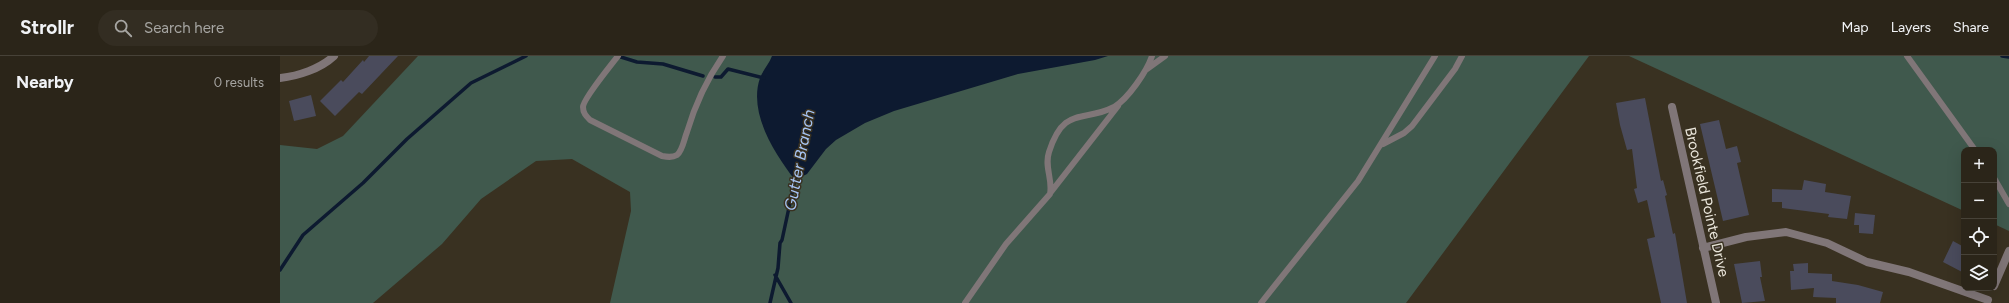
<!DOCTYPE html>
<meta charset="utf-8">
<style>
body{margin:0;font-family:Figtree,sans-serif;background:#332d22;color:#f1f3f6}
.controls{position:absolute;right:12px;bottom:12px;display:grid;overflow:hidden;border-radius:8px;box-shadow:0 4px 16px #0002}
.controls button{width:36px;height:36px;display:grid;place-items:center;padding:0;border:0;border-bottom:1px solid #474238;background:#2b2519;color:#f1f3f6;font:20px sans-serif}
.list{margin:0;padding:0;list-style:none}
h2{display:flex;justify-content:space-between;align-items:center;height:52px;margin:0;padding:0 16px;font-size:17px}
h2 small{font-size:13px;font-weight:400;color:#a6a5a2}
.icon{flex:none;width:22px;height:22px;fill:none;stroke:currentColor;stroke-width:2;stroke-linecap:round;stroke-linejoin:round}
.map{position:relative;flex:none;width:1729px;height:247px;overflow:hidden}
header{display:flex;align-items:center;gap:24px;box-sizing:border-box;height:56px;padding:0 20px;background:#2b2519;border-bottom:1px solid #474238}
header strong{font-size:19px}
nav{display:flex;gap:22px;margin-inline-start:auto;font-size:14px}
.search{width:280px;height:36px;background:#332d22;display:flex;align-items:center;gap:10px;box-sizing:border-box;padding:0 14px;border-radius:22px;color:#a6a5a2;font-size:15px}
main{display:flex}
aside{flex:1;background:#2b2519}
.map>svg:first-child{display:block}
.green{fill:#40594d}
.water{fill:#0d1a30}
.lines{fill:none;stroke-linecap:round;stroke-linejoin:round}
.stream{stroke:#0d1a30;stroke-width:3.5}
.building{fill:#4a4b5c}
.service{stroke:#807678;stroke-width:6}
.minor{stroke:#807678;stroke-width:8}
.labels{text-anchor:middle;stroke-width:3;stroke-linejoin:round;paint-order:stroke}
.street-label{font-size:15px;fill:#eae6db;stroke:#393121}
.water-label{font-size:16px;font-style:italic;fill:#a7c6f6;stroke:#393121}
</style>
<header>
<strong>Strollr</strong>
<div class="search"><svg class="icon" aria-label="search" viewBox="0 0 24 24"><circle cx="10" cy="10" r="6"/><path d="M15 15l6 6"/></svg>Search here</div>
<nav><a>Map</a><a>Layers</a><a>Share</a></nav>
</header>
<main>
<aside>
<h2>Nearby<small>0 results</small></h2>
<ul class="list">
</ul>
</aside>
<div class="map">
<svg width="1729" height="247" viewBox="0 0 1729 247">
<rect width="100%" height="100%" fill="#393121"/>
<!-- green -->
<path class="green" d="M 138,0 L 1309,0 L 1126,247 L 330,247 L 351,155 L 350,136 L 292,103 L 256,105 L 201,143 L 162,188 L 93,247 L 0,247 L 0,89 L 37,93 L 63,80 Z
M 1349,0 L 1729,0 L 1729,175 L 1714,168 L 1714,94 L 1684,94 L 1684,155 Z"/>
<!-- water -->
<path class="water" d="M 492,0 L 828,0 L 815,4 L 738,18 L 614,55 L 585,67 L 556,84 L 546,93 L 527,118 L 515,124 C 495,98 468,57 480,22 C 483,14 489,8 492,0 Z"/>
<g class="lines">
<!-- stream -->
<path class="stream" d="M 1722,0 L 1729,1
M 341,1 L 357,6 L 383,8 L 423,20
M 435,21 L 441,21 L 448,13 L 484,22
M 0,214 L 23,179 L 83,127 L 127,83 L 191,27 L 246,0
M 495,219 L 511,247
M 490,247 L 498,212 L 500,187 L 502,184 L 516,119"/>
</g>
<!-- building -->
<path class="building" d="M 89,0 L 118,0 L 82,38 L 79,36 L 55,60 L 40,45 L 61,24 L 63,26 L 83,4 L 84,6 Z
M 31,39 L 36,60 L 14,65 L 9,45 Z
M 1365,42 L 1381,125 L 1383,124 L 1387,139 L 1385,140 L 1393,178 L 1395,177 L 1407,247 L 1381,247 L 1367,183 L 1375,181 L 1367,144 L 1358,147 L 1354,133 L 1357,132 L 1352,93 L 1347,94 L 1340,69 L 1336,47 Z
M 1439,64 L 1446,93 L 1457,90 L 1461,106 L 1457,107 L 1469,159 L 1443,165 L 1420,68 Z
M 1524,124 L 1546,128 L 1545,136 L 1571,140 L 1567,163 L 1548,161 L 1549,158 L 1502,152 L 1502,146 L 1492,146 L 1492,133 L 1522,134 Z
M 1575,157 L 1595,159 L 1593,178 L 1579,177 L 1579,169 L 1574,169 Z
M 1673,185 L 1684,191 L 1684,217 L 1663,206 Z
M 1480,205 L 1482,221 L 1480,221 L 1485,245 L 1462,247 L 1454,208 Z
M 1528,207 L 1528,217 L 1552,218 L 1552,225 L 1578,229 L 1603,236 L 1600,247 L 1556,247 L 1556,242 L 1533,241 L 1534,232 L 1511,234 L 1510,215 L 1514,215 L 1513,208 Z"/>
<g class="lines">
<!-- service -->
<path class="service" d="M 338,0 C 332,8 303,43 303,51 C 303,57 306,60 310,64 L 382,100 C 387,101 392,102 397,99 C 403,94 404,83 407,76 C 415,49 427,23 443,0
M 1627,0 L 1695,94
M 867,13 L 885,0
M 1103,88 L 1124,77 L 1132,70 L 1175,13 L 1182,0
M 1714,122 L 1729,148
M 771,136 L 838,50
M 685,247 L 726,188 L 770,138 C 773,123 764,111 769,96 C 784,49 803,67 834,51 C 848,43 867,15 872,0
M 981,247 L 1078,125 L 1155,0"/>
<!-- minor -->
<path class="minor" d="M 0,22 C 18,20 40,13 54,0
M 1392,51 L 1436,247
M 1423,192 L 1466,181 L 1506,176 L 1547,187 L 1587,206 L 1629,216 L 1708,244
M 1714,230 L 1729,195"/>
</g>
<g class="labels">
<!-- street labels -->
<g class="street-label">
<text transform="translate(1427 146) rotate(77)" y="5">Brookfield Pointe Drive</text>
</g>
<!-- water labels -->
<g class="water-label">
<text transform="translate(519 104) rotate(-79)" y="6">Gutter Branch</text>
</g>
</g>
</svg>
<div class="controls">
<button>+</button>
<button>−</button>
<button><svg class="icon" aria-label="locate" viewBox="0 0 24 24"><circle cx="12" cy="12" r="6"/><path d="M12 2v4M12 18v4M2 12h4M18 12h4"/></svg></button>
<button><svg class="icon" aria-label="layers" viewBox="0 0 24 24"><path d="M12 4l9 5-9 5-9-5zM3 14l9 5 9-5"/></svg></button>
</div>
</div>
</main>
